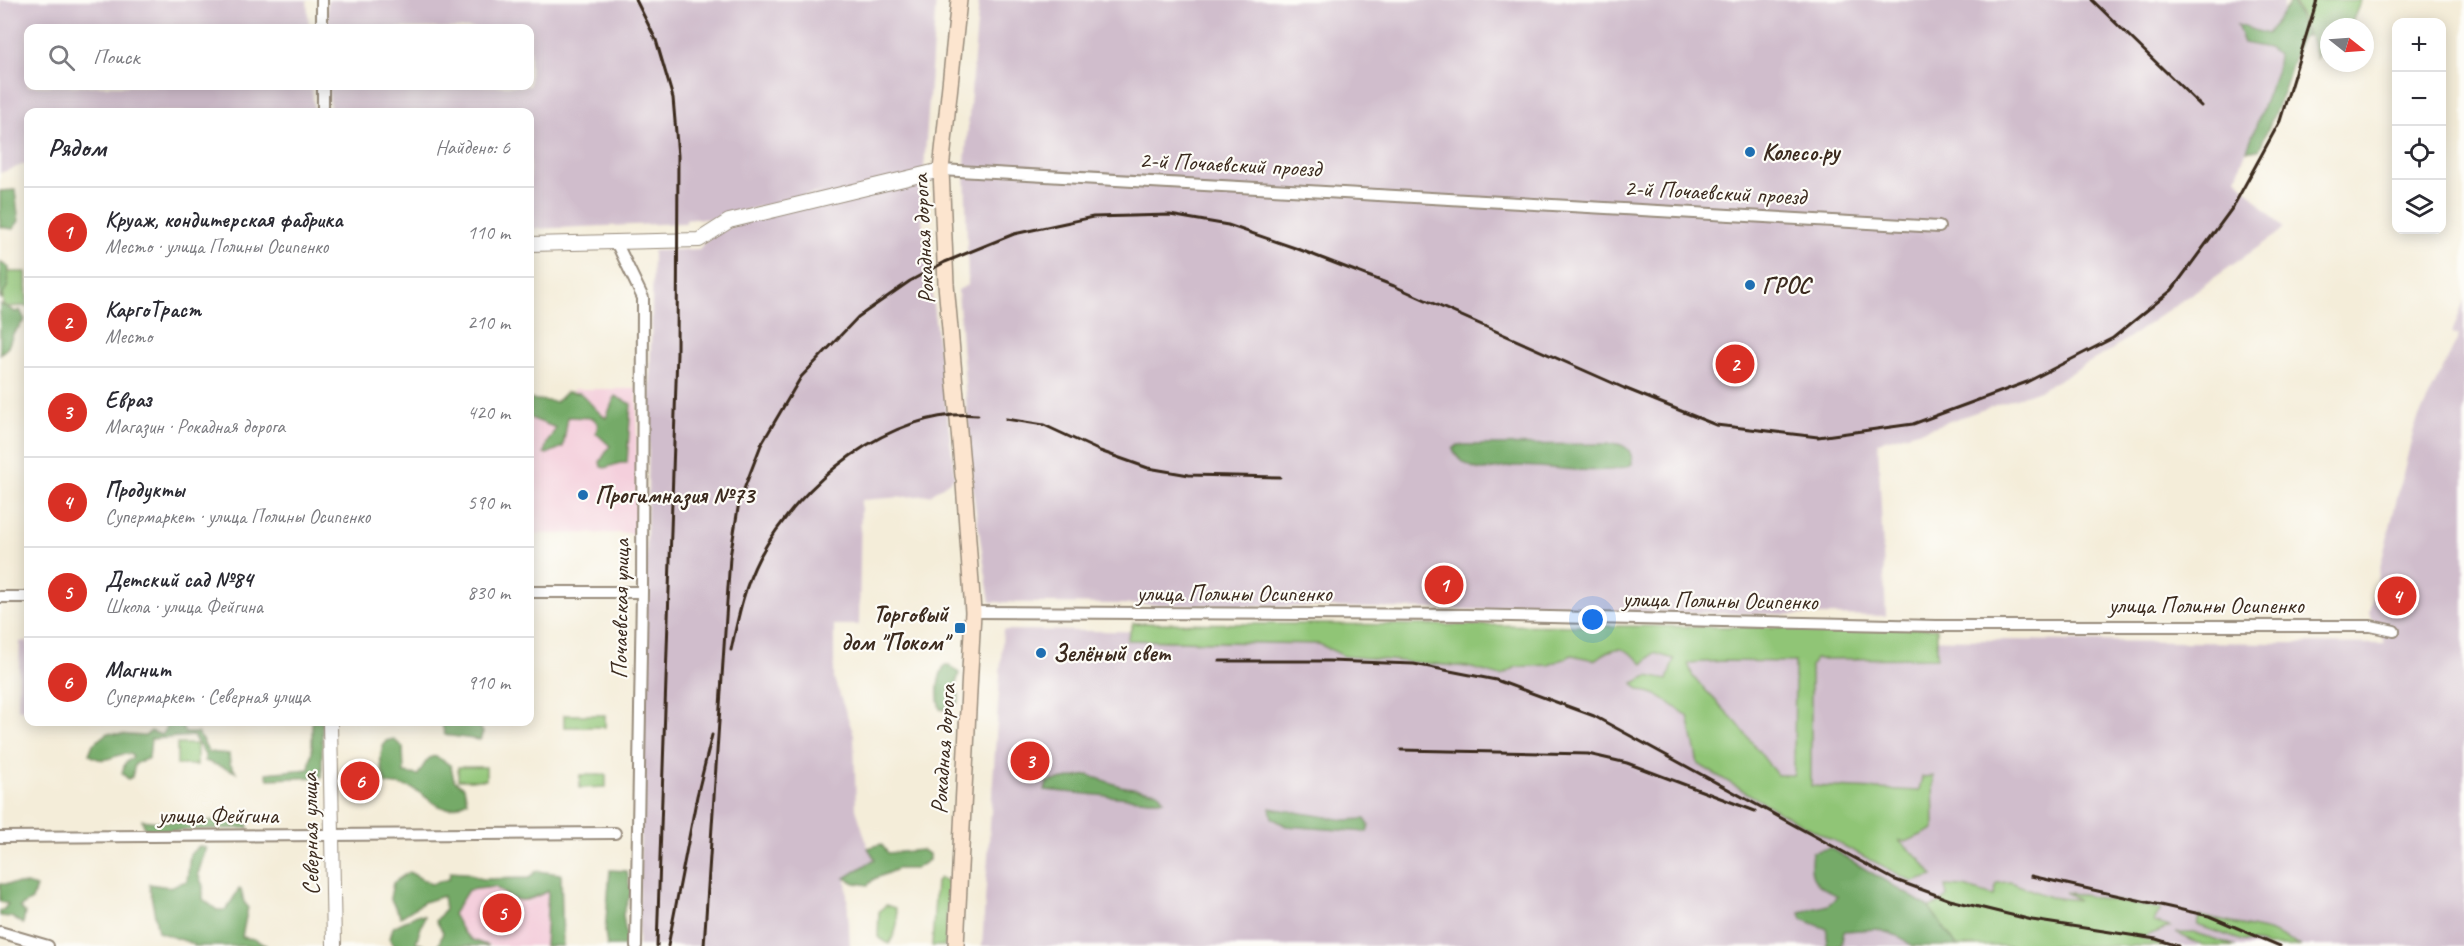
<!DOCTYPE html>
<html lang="ru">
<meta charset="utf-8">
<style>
body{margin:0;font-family:Caveat,sans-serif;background:#f2f2f3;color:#2b2b33}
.controls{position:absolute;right:18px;top:18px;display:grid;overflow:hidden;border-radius:12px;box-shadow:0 3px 15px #0003}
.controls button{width:54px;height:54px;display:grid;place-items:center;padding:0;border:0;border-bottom:2px solid #e1e1e2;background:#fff;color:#2b2b33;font:30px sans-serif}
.compass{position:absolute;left:2320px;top:18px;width:54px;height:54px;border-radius:50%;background:#fff;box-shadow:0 3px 15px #0003;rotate:107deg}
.you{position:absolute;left:1593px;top:620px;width:21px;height:21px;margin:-15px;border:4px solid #fff;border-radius:50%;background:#1a73e8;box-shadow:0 0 0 9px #1a73e833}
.badge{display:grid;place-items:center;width:39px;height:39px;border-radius:50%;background:#d93025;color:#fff;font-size:20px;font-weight:700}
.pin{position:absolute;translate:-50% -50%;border:3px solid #fff;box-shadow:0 2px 6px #0006}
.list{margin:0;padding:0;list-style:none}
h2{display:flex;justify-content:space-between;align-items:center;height:78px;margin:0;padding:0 24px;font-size:26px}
h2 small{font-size:20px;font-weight:400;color:#7c7c81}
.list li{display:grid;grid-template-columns:39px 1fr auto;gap:18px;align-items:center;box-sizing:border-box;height:90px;padding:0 24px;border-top:2px solid #e1e1e2}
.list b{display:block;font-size:22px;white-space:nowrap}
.list p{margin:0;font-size:20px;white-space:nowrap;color:#7c7c81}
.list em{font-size:20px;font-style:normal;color:#7c7c81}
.icon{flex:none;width:33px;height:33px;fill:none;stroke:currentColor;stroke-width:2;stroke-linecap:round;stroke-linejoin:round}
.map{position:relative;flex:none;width:2464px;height:946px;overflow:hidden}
.search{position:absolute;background:#fff;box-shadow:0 3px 15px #0003;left:24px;top:24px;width:510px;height:66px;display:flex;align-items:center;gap:15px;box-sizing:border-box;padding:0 21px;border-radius:12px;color:#7c7c81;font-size:22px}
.panel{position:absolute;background:#fff;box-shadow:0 3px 15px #0003;left:24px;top:108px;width:510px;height:618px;border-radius:12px}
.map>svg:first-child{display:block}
.built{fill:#f4cfdc}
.industrial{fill:#d0bdcc}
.green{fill:#90c576;stroke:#66784a;stroke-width:1.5;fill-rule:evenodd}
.forest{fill:#74aa67;stroke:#586a42;stroke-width:1.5}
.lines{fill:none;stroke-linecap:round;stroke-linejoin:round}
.minor-casing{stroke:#988c7c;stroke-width:14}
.tertiary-casing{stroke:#988c7c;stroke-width:16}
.secondary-casing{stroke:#988c7c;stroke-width:18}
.minor{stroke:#fff;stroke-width:10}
.tertiary{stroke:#fff;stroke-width:14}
.secondary{stroke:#fce5cf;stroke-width:15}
.rail{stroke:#3b2a1e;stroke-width:3}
.poi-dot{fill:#1f6fb2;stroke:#fdfcf7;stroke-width:2}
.labels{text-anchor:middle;stroke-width:4.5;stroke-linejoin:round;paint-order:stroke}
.poi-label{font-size:24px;font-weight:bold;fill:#3b2a1e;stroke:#fdfcf7;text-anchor:start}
.street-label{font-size:24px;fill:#3b2a1e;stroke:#fdfcf7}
</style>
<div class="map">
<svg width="2464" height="946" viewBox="0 0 2464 946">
<rect width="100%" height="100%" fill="#fdfcf7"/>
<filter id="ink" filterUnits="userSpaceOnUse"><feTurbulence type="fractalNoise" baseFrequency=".0167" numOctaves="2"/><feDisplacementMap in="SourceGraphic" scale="12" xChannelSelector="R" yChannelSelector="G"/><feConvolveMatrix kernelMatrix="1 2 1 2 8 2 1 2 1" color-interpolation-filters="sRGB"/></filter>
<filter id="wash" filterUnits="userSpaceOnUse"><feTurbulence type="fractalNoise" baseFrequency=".008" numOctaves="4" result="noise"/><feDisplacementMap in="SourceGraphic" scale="24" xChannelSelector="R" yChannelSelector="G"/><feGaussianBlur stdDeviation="1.35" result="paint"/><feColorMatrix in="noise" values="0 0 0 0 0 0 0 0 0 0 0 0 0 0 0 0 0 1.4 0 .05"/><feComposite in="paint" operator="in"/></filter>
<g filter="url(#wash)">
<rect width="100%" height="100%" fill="#f4edd9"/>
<!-- built -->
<path class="built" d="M 573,389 L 637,389 L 636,533 L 530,534 L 530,401 L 573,401 Z
M 553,877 L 554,946 L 451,946 L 449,879 Z"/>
<!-- industrial -->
<path class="industrial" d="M 0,0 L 307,0 L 309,28 L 28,28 L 28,86 L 312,86 L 314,112 L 28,112 L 28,163 L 0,173 Z
M 327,0 L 936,0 L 921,211 L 955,477 L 930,495 L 861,500 L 859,625 L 834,625 L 834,679 L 854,735 L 856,809 L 868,847 L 876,858 L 846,878 L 850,946 L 638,946 L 653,251 L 699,249 L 711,235 L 824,191 L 710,219 L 686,219 L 686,223 L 530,229 L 530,112 L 330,112 L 329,86 L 530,86 L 530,28 L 328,28 Z
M 979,0 L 2284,0 L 2276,72 L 2236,178 L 2284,229 L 2111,350 L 2042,389 L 1933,427 L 1878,442 L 1886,616 L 990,602 L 973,492 L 958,290 L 968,285 L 965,162 Z
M 2464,300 L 2464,946 L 982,946 L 1003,630 L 2385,644 L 2369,612 L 2415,425 L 2459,336 L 2452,333 Z
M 28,641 L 28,709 L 18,709 L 20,642 Z"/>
<!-- green -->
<path class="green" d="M 2294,0 L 2361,0 L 2350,27 L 2329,27 L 2329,34 L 2316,58 C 2312,38 2301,19 2294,0 Z
M 2,272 L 26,272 L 27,306 L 3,307 Z
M 1133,623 L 1937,628 L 1937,658 L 1815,659 L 1811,666 L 1811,786 L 1919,791 L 1922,777 L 1933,776 L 1934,829 L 1906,842 L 1898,840 L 1920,859 L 1933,876 L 1913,882 L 1781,813 L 1698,764 L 1688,716 L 1659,696 L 1639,689 L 1633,683 L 1648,676 L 1667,680 L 1674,659 L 1654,653 L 1643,664 C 1623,644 1617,645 1594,660 L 1572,655 L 1549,665 L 1516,667 L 1501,676 L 1468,667 L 1344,656 L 1319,644 L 1127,640 ZM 1724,661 L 1795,662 L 1794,775 L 1777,775 L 1737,723 L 1693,677 L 1688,663 Z
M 564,715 L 605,715 L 605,727 L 564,727 Z
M 177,744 L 197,744 L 197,765 L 177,765 Z
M 458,767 L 486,767 L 486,780 L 458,780 Z
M 580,775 L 606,775 L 606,787 L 580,788 Z
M 940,878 L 949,882 L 945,946 L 932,946 L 936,882 Z
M 2010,882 L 2050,897 L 2078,900 L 2065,892 L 2161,909 L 2154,922 L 2170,927 L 2140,938 L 2166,946 L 1957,946 L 1929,907 L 1941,903 L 1947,896 L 1945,886 L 1964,887 L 1994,896 L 1997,883 Z
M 886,905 L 895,908 C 901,921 896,933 889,944 L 878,937 L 879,911 Z
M 2199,916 L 2269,931 L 2301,946 L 2266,946 L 2261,943 L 2243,941 L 2197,925 Z
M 2176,933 L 2196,933 L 2236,946 L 2204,946 Z"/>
<!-- forest -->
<path class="forest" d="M 2292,0 L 2307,36 L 2300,39 L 2284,91 L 2259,150 L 2247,150 L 2276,72 L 2278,55 L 2268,48 L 2244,43 L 2237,25 L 2267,34 Z
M 15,190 L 19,221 L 13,229 L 0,227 L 0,191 Z
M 0,262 L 9,268 L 8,285 L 0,300 Z
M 0,304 L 16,312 L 20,310 L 25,320 L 13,334 L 8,347 L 0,354 Z
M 566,392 L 580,393 C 590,401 595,411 606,418 L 615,396 L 631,404 L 627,463 L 620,463 L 605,468 L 601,467 L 600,462 L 610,446 L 596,433 L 598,424 L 593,418 L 568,417 L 563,447 L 547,454 L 544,453 L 547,443 L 556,428 L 530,418 L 530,399 L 556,402 Z
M 1618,444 C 1629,447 1632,453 1632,464 C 1611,478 1542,465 1515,466 C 1504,467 1493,470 1482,470 C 1472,469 1455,459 1453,449 L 1458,445 Z
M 945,665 L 949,665 L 959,673 L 955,689 L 959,695 L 959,701 L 956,704 L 947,705 L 945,710 L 940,709 C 936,696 937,677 945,665 Z
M 312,722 L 322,722 L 322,777 L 268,779 L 266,773 L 309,769 L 312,751 Z
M 441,722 L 473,722 L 483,732 L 480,740 L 445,735 Z
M 173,723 L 181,725 L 185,733 L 198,733 L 209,752 L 229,754 L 230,764 L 236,772 L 205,761 L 205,755 L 193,736 L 151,739 L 149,758 L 135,764 L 132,777 L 128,779 L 122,773 L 125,763 L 133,757 L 131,754 C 116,751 106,768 89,754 L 93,744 L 107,733 L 145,736 L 151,731 L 162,735 L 168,724 Z
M 393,739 L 403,747 L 404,773 L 418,775 C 430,755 430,750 451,766 L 454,780 L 464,787 L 467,801 C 441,818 435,801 415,790 C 407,785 395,785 386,784 C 381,769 377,755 386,741 Z
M 1088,775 L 1120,786 L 1158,792 L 1164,800 L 1150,800 L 1045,790 L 1047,782 Z
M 1270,808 L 1345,820 L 1365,819 L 1369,825 L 1367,832 L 1286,826 L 1272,818 Z
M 142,820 C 165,824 187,821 209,821 C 222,821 236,826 248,821 L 248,828 L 165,831 L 145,829 Z
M 881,844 L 888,853 L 922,850 L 929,854 L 929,860 L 915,869 L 897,869 L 874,879 L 868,885 L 855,883 L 845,878 L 875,859 L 868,848 Z
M 199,846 L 206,848 L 198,874 L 203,886 L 203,899 L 217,910 L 226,910 L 239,889 L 241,890 L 244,902 L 248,907 L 242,937 L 254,939 L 267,946 L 194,946 L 194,944 L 158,932 L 149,884 L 169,887 L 187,881 L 190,854 Z
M 1830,848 L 1929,907 L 1957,946 L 1912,946 L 1900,937 L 1877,929 L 1844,931 L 1841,946 L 1827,946 L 1827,929 L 1802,919 L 1800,912 L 1828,905 L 1838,896 C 1814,883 1808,881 1812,852 Z
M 610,870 L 627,871 L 631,893 L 623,914 L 626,935 L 625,946 L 607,946 L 605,932 Z
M 409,872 L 431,884 L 449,879 L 450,872 L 467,873 L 482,879 L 529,878 L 536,871 L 561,874 L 563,946 L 545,946 L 548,891 C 524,903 517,905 495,887 L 468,890 L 453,914 L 463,932 L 472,940 L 489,946 L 436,946 L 439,944 L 443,932 L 436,921 L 445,909 L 443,896 L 424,902 L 401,917 L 390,898 L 393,883 Z
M 0,884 L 26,884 L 36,887 L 32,900 L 20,907 L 25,913 L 23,924 L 11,917 L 0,916 L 0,911 L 3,910 L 8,904 L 0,902 Z
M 417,915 L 425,916 L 416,942 L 425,946 L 394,946 L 390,939 L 393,927 Z"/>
</g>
<g filter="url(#ink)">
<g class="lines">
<!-- minor casing -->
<g class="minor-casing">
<path id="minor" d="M 322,0 L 322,28
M 323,86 L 323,112
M 941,170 L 1939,227
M 616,242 L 643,298 L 642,592 L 636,946
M 530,592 L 642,592
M 0,597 L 28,597
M 973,612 L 1467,615 L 1936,626 L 2371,626 L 2394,631
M 0,837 L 615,833
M 0,932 L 48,946"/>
</g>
<!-- tertiary casing -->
<g class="tertiary-casing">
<path id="tertiary" d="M 530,244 L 699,240 L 729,221 L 941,170
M 330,722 L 334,946"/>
</g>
<!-- secondary casing -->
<g class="secondary-casing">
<path id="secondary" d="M 959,0 L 941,170 L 946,284 L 963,476
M 956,946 L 973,612 L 964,483"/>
</g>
<!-- minor -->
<use href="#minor" class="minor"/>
<!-- tertiary -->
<use href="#tertiary" class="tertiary"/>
<!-- secondary -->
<use href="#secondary" class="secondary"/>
<!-- rail -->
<path class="rail" d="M 636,0 L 656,40 L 673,98 L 678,156 L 677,353 L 657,946
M 2092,0 L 2201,106
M 1006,419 L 1044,425 L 1100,451 L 1148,468 L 1189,475 L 1280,477
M 731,650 C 738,618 744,587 759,558 C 800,483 889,408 978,415
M 1220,661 L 1329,661 L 1414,664 L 1496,680 L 1594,716 L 1893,879 L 1950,900 L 2032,920 L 2156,939 L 2178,946
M 1401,750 L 1588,754 L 1627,763 L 1755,811
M 2031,876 L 2209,916 L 2280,946
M 668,946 L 697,796 L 712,735
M 704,946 L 730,557 L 739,502 L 761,445 L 801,377 L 858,317 L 910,281 L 945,262 L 1014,234 L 1093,217 L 1170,215 L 1228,225 L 1298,249 L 1394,286 L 1624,388 L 1716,425 L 1818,437 L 1913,424 L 2027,382 L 2113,338 L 2172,290 L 2233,207 L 2280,121 L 2317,0"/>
</g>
</g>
<!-- markers -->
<g class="poi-dot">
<circle cx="1750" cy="152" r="6"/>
<circle cx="1750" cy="285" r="6"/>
<circle cx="583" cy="495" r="6"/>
<rect x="954" y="622" width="12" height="12" rx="3"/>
<circle cx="1041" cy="653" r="6"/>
</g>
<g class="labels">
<!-- poi labels -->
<g class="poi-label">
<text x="1762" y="160">Колесо.ру</text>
<text x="1762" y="293">ГРОС</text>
<text x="595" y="503">Прогимназия №73</text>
<text x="948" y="622" text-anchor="end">Торговый<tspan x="948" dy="28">дом "Поком"</tspan></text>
<text x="1053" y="661">Зелёный свет</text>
</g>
<!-- street labels -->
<g class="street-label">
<text transform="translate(1230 164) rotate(3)" y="8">2-й Почаевский проезд</text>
<text transform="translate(1715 192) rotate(3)" y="8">2-й Почаевский проезд</text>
<text transform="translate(923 239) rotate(-93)" y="8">Рокадная дорога</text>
<text x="1234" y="601">улица Полины Осипенко</text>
<text transform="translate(1720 600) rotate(1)" y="8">улица Полины Осипенко</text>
<text x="2206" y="613">улица Полины Осипенко</text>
<text transform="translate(620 609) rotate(-89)" y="8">Почаевская улица</text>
<text transform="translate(943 749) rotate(-86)" y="8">Рокадная дорога</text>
<text x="218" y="823">улица Фейгина</text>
<text transform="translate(310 834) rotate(-91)" y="8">Северная улица</text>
</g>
</g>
</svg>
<div class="controls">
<button>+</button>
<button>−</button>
<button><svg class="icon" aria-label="locate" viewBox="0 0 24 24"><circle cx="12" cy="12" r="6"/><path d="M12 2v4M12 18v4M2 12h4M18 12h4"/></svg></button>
<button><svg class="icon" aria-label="layers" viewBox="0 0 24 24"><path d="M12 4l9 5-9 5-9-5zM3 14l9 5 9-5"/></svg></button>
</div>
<svg class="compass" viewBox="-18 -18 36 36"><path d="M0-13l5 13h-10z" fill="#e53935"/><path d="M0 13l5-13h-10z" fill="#7c7c81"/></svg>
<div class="you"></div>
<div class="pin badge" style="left:1444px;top:585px">1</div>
<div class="pin badge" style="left:1735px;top:364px">2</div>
<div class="pin badge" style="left:1030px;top:761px">3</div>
<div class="pin badge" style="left:2397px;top:596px">4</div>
<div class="pin badge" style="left:502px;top:913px">5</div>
<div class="pin badge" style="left:360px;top:781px">6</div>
<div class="search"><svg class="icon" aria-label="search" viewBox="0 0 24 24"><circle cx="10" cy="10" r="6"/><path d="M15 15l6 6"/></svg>Поиск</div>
<section class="panel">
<h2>Рядом<small>Найдено: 6</small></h2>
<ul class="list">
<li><span class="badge">1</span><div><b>Круаж, кондитерская фабрика</b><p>Место · улица Полины Осипенко</p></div><em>110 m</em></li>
<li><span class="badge">2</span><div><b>КаргоТраст</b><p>Место</p></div><em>210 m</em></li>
<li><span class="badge">3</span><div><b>Евраз</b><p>Магазин · Рокадная дорога</p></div><em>420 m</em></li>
<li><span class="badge">4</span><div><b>Продукты</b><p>Супермаркет · улица Полины Осипенко</p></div><em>590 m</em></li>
<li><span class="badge">5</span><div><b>Детский сад №84</b><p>Школа · улица Фейгина</p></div><em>830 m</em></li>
<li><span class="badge">6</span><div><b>Магнит</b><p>Супермаркет · Северная улица</p></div><em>910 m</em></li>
</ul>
</section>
</div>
